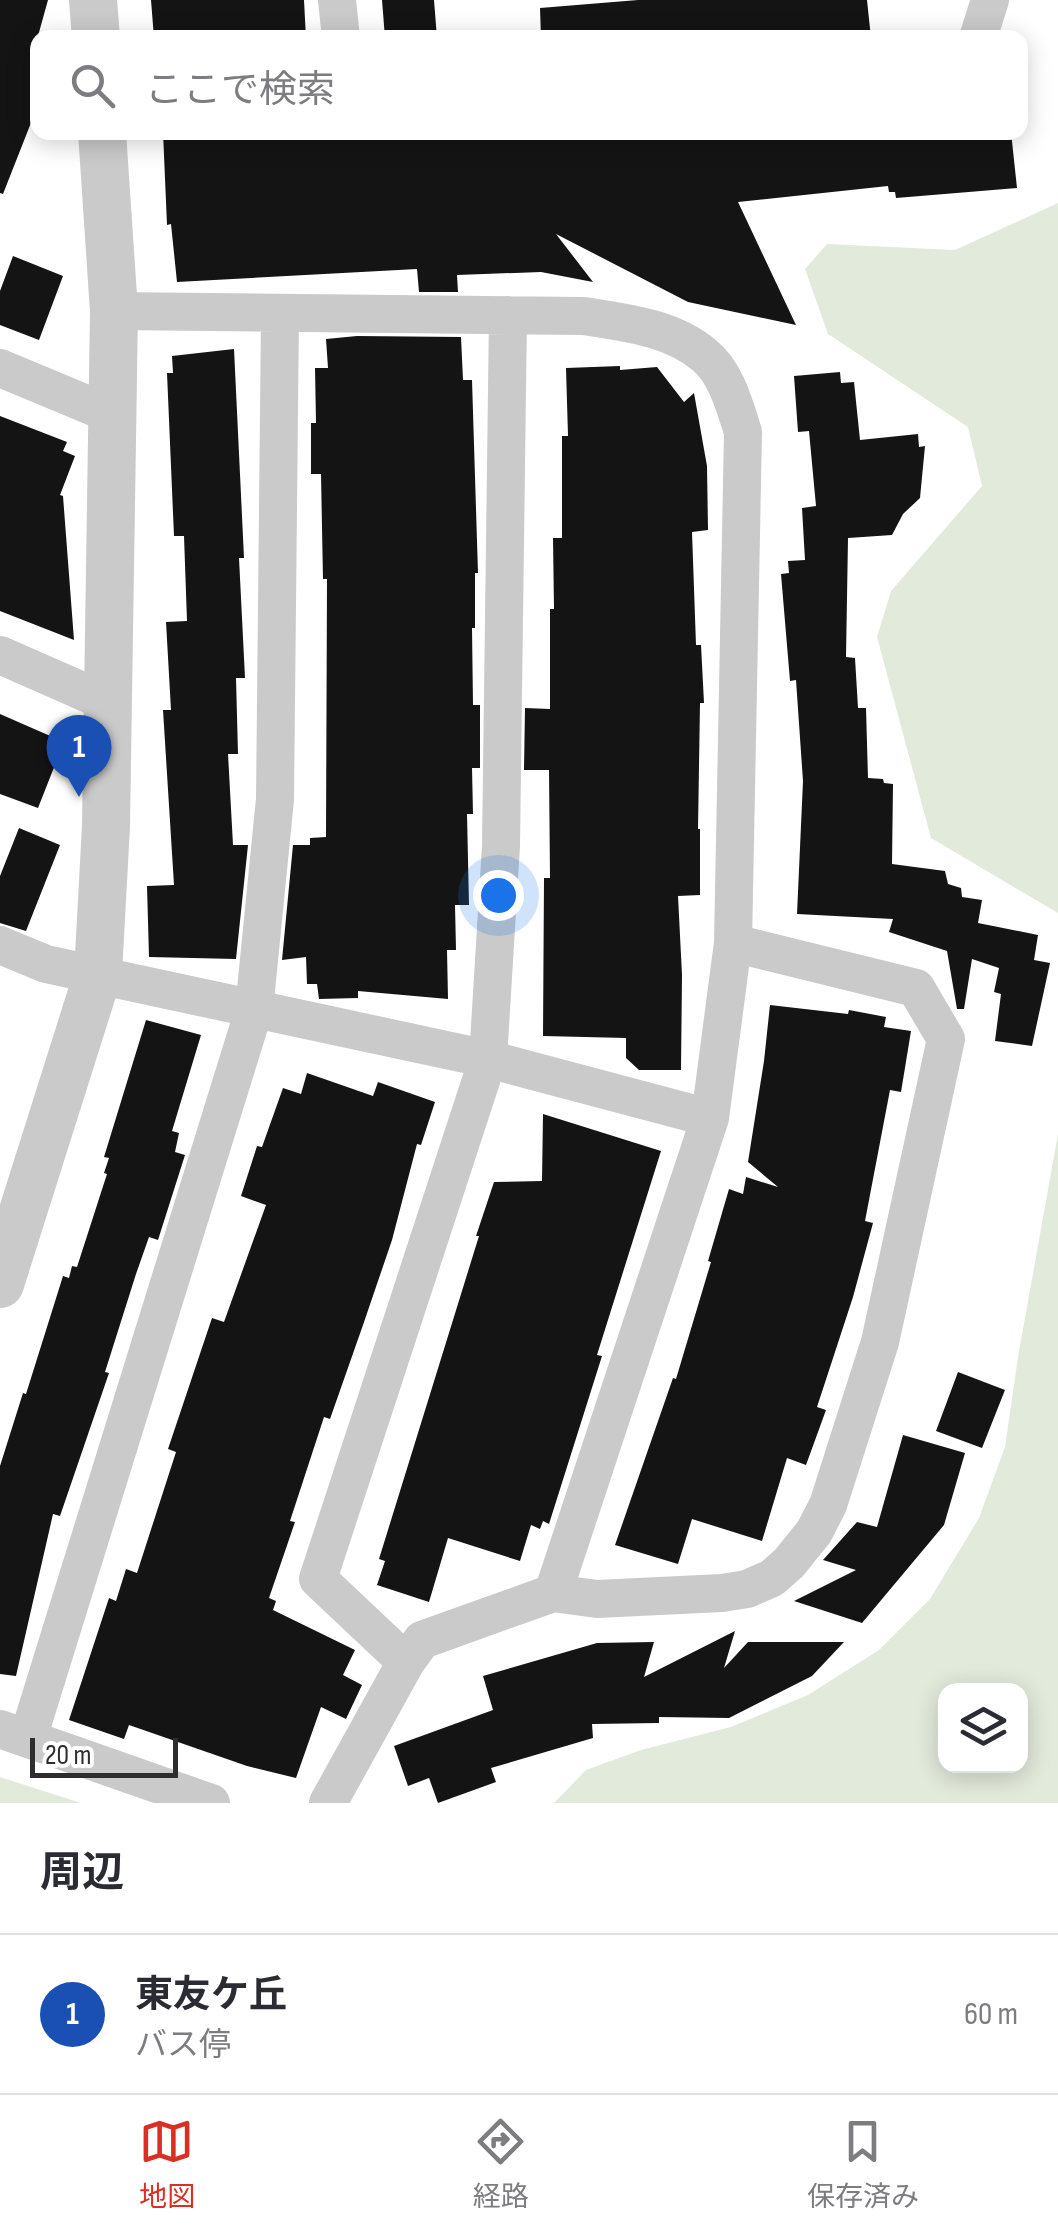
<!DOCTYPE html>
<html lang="ja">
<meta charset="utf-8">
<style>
body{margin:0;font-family:"Sofia Sans Condensed","Noto Sans JP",sans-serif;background:#f7f7f7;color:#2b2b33}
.controls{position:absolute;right:30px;bottom:30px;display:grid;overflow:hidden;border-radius:20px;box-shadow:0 5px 25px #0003}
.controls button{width:90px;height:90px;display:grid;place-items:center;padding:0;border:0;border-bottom:2px solid #e1e1e2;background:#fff;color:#2b2b33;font:50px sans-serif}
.scale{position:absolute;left:30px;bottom:25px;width:148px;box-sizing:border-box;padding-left:10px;border:5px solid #2d2d2d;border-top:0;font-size:28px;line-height:35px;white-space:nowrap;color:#2d2d2d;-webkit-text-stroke:8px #fff;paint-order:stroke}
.you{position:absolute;left:498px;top:895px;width:35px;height:35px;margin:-25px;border:8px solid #fff;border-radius:50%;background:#1a73e8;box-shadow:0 0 0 15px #1a73e833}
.badge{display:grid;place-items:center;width:65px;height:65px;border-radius:50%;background:#d93025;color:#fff;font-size:32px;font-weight:700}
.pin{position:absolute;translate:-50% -82px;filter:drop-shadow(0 2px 5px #0008)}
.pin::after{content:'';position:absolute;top:52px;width:35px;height:30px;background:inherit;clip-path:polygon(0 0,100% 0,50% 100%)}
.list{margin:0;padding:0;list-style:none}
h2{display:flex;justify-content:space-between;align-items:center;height:130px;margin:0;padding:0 40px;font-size:42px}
h2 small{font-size:32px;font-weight:400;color:#7c7c81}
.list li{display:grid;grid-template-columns:65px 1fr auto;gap:30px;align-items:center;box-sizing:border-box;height:160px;padding:0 40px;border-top:2px solid #e1e1e2}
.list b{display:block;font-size:38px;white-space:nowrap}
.list p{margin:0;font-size:32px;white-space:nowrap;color:#7c7c81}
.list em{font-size:32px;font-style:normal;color:#7c7c81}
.icon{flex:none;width:55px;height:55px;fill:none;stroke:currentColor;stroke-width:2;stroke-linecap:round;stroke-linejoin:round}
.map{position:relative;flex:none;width:1058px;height:1803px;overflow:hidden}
.search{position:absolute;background:#fff;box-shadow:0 5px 25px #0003;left:30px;right:30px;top:30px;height:110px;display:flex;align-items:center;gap:25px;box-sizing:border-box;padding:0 35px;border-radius:20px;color:#7c7c81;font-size:38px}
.sheet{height:290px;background:#fff}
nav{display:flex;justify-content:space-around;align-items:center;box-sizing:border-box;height:140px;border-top:2px solid #e1e1e2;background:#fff;font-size:28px;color:#7c7c81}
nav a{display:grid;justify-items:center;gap:5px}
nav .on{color:#d93025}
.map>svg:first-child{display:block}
.green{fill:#e2eadc;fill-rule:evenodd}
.building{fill:#141414}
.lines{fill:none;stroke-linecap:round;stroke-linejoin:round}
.minor{stroke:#cacaca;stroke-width:38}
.tertiary{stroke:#cacaca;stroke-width:48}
</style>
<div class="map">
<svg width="1058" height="1803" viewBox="0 0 1058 1803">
<rect width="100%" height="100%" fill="#fff"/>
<!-- green -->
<path class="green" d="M 1058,203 L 1058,913 L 931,838 L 877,637 L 891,591 L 982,486 L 968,427 L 828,334 L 805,269 L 827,244 L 955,250 Z
M 1058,1134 L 1058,1803 L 554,1803 L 586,1770 L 641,1750 L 731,1727 L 808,1695 L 879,1650 L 930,1599 L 979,1518 L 1005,1447 L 1018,1357 ZM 1020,1690 L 1020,1766 L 946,1766 L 946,1690 Z
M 0,1777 L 81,1803 L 0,1803 Z"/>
<!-- building -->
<path class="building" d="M 0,0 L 48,0 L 38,36 L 38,105 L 3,194 L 0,193 Z
M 151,0 L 304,0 L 306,38 L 154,38 Z
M 382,0 L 434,0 L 437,38 L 385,38 Z
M 638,0 L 867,0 L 871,38 L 541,38 L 540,8 Z
M 163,132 L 1011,132 L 1017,188 L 896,198 L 895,192 L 889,192 L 888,186 L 738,202 L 796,325 L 688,302 L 556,234 L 593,282 L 541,272 L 457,275 L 458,292 L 419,292 L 417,269 L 177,282 L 171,224 L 167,225 Z
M 13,256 L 63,276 L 39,340 L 0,325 L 0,291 Z
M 357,336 L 461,337 L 463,380 L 472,380 L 478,573 L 475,573 L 475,628 L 472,628 L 473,705 L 480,705 L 480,768 L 472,768 L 473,814 L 467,814 L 469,905 L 455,905 L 456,950 L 447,950 L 448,999 L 358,991 L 358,998 L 319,999 L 317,984 L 307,984 L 306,957 L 282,960 L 293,845 L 310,845 L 310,838 L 326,837 L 327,579 L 323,579 L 321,474 L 311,474 L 311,423 L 316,423 L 315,368 L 328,368 L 326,339 Z
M 234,349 L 244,558 L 239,558 L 245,678 L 236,678 L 238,754 L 228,754 L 233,845 L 248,845 L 236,959 L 149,957 L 147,886 L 174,885 L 163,710 L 171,710 L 166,622 L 187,621 L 184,536 L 174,536 L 167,373 L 173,373 L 172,356 Z
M 620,366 L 620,370 L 657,367 L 684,402 L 694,393 L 707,466 L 708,530 L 692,532 L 696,645 L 701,645 L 704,703 L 700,703 L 698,829 L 700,829 L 700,895 L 678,896 L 682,975 L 681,1070 L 639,1070 L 626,1058 L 626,1038 L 543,1036 L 544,878 L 550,878 L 549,770 L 524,770 L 525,708 L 550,709 L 550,609 L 554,609 L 553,538 L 562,538 L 562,436 L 568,436 L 566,368 Z
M 840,372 L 841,383 L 854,382 L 860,440 L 918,434 L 919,447 L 925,446 L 920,498 L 903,514 L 892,535 L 848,538 L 846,657 L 855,658 L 858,708 L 866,708 L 868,778 L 883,779 L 884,783 L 893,784 L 892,864 L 945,871 L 948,884 L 961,888 L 962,897 L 982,900 L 978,923 L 1038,935 L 1034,960 L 1050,963 L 1032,1046 L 995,1041 L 1001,994 L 994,992 L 999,968 L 972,959 L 964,1009 L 957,1009 L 947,951 L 889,932 L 893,919 L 797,914 L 803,781 L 796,680 L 790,681 L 781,574 L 789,573 L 788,561 L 805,560 L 802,508 L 816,506 L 809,431 L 798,432 L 794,376 Z
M 0,416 L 67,442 L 63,451 L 75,456 L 60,495 L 63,496 L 74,640 L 0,611 Z
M 0,714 L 64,742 L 38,808 L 0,794 Z
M 19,828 L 60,845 L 26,931 L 0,923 L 0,876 Z
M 770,1005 L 848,1014 L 849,1010 L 886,1017 L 884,1027 L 911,1031 L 901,1092 L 890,1090 L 865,1221 L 873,1223 L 853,1297 L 817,1407 L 826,1410 L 806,1465 L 787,1458 L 762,1541 L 692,1519 L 678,1564 L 615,1545 L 673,1378 L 676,1379 L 711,1262 L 708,1261 L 729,1189 L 743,1194 L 746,1177 L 778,1187 L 748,1162 L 764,1061 Z
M 146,1020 L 201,1035 L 172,1131 L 179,1133 L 175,1152 L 185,1155 L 158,1240 L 149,1237 L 136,1274 L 105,1372 L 109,1373 L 60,1516 L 53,1514 L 16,1676 L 0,1674 L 0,1466 L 23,1393 L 26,1394 L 63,1276 L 69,1278 L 72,1266 L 77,1267 L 107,1174 L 104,1173 L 109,1158 L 104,1157 Z
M 307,1073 L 373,1096 L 378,1082 L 435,1102 L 421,1145 L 417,1144 L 392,1240 L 363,1325 L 330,1419 L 324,1417 L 290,1521 L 295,1522 L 269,1598 L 276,1601 L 273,1610 L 355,1650 L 343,1675 L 362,1685 L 346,1719 L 321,1707 L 296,1778 L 247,1766 L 129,1725 L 124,1739 L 69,1720 L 109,1598 L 116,1601 L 126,1569 L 137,1573 L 176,1452 L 168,1449 L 212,1318 L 224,1322 L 266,1205 L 241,1196 L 257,1146 L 262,1147 L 283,1088 L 301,1094 Z
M 543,1114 L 661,1151 L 597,1355 L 602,1356 L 549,1524 L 543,1521 L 540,1529 L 531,1525 L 520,1561 L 448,1538 L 429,1602 L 377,1585 L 385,1561 L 379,1559 L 479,1236 L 476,1236 L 494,1182 L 542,1181 Z
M 958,1372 L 1005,1390 L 982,1448 L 936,1431 Z
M 903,1435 L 965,1453 L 944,1525 L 862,1623 L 794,1601 L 856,1570 L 823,1560 L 857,1522 L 877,1527 Z
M 735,1631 L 724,1668 L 748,1642 L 844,1642 L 812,1676 L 729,1718 L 659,1717 L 659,1723 L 592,1724 L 593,1738 L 491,1768 L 496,1782 L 438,1803 L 429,1778 L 408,1786 L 394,1746 L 493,1710 L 483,1676 L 597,1643 L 654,1642 L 644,1677 Z"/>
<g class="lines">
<!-- minor -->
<path class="minor" d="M 337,0 L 341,38
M 978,38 L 990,0
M 114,311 L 584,316 C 625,323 671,327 704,355 C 726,372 735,407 743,432 L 733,943 L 710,1118 L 553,1593
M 0,368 L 113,415
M 0,655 L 107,702
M 0,945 L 46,964 L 488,1059 L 710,1118
M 406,1662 L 318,1579 L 488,1059 L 501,846 L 508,315
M 0,1729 L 211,1803
M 28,1738 L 254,1010 L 275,799 L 280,313
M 328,1803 L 406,1662 L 422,1640 L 553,1593 L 597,1599 L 722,1593 L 747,1589 L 772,1578 L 789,1563 L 814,1532 L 828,1505 L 880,1342 L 946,1039 L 916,988 L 733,943"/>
<!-- tertiary -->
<path class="tertiary" d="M 93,0 L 96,38
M 0,1284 L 98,974 L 106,826 L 114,311 L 102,132"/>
</g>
</svg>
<div class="controls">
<button><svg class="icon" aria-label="layers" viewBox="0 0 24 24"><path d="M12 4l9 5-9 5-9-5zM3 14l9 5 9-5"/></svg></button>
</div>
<div class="scale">20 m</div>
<div class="you"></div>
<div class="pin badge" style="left:79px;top:797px;background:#1a4fb4">1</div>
<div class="search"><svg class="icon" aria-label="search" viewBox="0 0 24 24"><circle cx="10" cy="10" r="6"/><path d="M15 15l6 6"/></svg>ここで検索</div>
</div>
<section class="sheet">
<h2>周辺<small></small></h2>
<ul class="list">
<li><span class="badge" style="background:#1a4fb4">1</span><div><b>東友ケ丘</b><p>バス停</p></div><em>60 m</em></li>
</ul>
</section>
<nav>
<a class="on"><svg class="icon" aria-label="map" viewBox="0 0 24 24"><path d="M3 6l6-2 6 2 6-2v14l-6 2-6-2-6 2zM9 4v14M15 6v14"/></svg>地図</a>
<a><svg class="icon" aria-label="directions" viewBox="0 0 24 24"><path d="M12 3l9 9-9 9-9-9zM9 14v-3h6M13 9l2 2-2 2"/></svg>経路</a>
<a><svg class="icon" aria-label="saved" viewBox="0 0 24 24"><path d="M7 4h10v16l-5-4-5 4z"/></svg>保存済み</a>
</nav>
